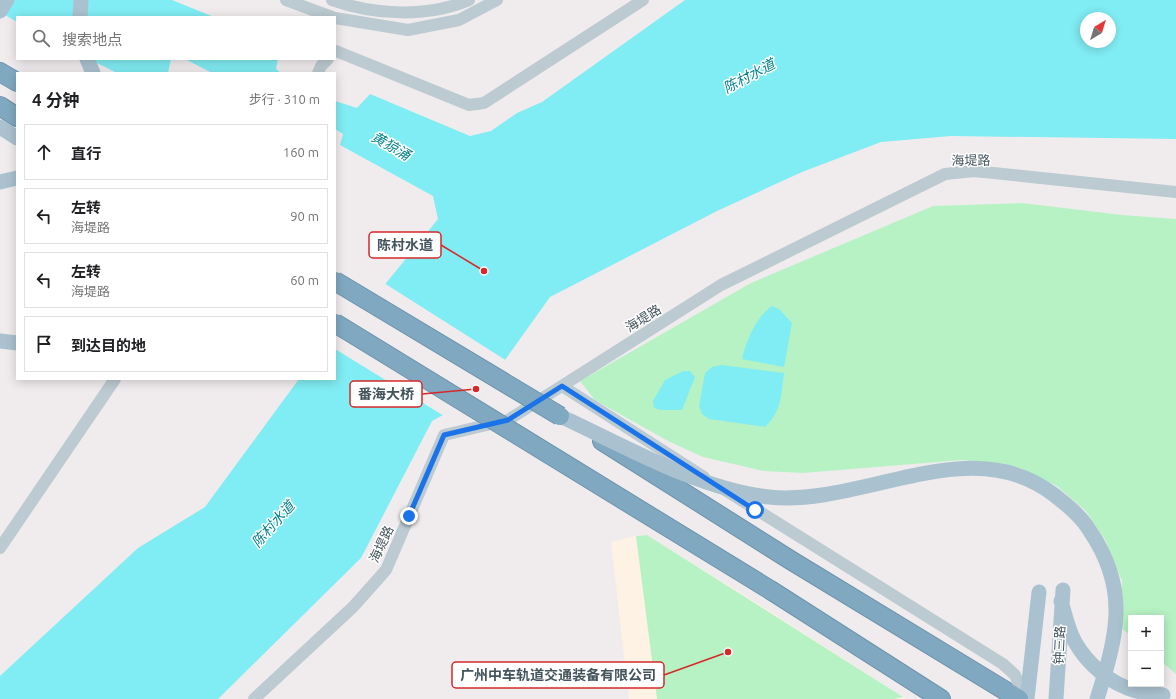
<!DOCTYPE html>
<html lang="zh">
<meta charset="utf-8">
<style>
body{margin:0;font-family:Ubuntu,"Noto Sans SC",sans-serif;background:#f6f6f6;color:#202124}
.controls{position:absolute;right:12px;bottom:12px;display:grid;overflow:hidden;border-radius:0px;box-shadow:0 2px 10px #0003}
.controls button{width:36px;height:36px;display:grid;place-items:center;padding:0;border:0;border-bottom:1px solid #e0e0e0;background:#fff;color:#202124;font:20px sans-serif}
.compass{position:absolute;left:1080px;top:12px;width:36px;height:36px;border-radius:50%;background:#fff;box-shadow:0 2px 10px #0003;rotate:38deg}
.stop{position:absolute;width:12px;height:12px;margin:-9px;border:3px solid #1a73e8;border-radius:50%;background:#fff}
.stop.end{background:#1a73e8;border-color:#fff;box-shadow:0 1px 4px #0008}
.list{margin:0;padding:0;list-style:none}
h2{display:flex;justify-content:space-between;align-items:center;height:52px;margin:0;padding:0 16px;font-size:17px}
h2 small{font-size:13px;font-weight:400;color:#757577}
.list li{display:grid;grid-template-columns:26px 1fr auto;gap:12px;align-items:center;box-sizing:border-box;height:56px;margin:0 8px 8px;padding:0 8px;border:1px solid #e0e0e0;border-radius:0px}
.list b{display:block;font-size:15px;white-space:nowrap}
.list p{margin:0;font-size:13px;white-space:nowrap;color:#757577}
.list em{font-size:13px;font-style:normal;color:#757577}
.icon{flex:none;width:22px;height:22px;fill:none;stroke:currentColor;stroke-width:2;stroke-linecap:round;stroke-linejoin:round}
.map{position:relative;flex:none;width:1176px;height:699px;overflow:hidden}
.search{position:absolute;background:#fff;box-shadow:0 2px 10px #0003;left:16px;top:16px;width:320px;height:44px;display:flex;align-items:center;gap:10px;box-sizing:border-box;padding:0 14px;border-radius:0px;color:#757577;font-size:15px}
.panel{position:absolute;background:#fff;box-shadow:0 2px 10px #0003;left:16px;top:72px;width:320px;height:308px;border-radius:0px}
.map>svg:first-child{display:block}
.commercial{fill:#fdf2e3}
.green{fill:#b6f2c4}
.water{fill:#80ecf3;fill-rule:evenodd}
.pier{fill:#f0eced}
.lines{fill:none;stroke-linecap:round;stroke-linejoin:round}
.highway-casing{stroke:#6b94ac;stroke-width:20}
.minor{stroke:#bccad1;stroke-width:12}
.major{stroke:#aac2cf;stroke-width:15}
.highway{stroke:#80a9c1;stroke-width:18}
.highway-bridge-casing{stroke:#6b94ac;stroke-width:20;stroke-linecap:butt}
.major-bridge{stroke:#aac2cf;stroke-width:15}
.highway-bridge{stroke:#80a9c1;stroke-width:18}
.route{stroke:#1a73e8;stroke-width:5}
.labels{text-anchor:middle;stroke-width:3;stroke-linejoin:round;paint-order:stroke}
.street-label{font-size:13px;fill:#44545c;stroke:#fff}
.water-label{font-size:14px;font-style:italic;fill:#04828a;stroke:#fff}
.leader{fill:none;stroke:#d62828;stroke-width:1.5}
.callout-dot{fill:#d62828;stroke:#fff;stroke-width:1.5}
.callout{fill:#fff;stroke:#d62828;stroke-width:1.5}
.callout-label{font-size:14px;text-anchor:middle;font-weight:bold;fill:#44545c}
</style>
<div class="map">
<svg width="1176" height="699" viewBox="0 0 1176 699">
<rect width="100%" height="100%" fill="#f0eced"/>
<!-- commercial -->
<path class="commercial" d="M 647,535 L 763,607 L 906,699 L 629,699 L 611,542 L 636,536 Z"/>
<!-- green -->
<path class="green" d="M 1022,203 L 1122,215 L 1176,219 L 1176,674 L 1161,661 L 1161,618 L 1131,618 L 1131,636 L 1120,627 L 1122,581 L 1106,541 L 1086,511 L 1057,486 L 1024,470 L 997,463 L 962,460 L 803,473 L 764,471 L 703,457 L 668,441 L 595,400 L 580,381 L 751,283 L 933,206 Z
M 647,535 L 903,697 L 893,699 L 657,699 L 636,536 Z"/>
<!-- water -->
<path class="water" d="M 0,0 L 172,0 L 214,17 L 17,17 L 17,22 L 0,12 Z
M 685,0 L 1176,0 L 1176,139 L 951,136 L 881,142 L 802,172 L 717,211 L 550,297 L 480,395 L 432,421 L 361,558 L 218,699 L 0,699 L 0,676 L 138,548 L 205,507 L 299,379 L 335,379 L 335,340 L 374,298 L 438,219 L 433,196 L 340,145 L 343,134 L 335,129 L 335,101 L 357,108 L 370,94 L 470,136 L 491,131 L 517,113 L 542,102 ZM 1086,18 L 1110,18 L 1110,42 L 1086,42 Z
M 89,59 L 171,59 L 168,73 L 117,73 Z
M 185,59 L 278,59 L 276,69 L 281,73 L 212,73 Z
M 772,306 L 779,309 L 792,323 L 784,367 L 742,359 C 746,341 756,317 772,306 Z
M 722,365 L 784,373 C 781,395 782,411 765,427 L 709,419 L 702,414 L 699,406 L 705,373 L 712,367 Z
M 683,371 L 690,371 L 695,377 L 682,410 L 661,410 L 654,408 L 653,401 L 665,380 Z"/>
<!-- pier -->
<path class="pier" d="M 384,283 L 507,361 L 482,397 L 444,416 L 335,349 L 335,337 Z"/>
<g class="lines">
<!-- highway casing -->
<g class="highway-casing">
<path id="highway" d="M 0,72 L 17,82
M 0,106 L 17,117
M 602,441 L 792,561 L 1019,699
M 772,591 L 941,699"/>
</g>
<!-- minor -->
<path class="minor" d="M 286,0 L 332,17
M 332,0 C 374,15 427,18 469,0
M 335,18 L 408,30 L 459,20 L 497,0
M 335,52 L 336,51 L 469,105 L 484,103 L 643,0
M 318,73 L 321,66 L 328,59
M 562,386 L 704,477
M 725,490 L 1003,664 L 1015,675 L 1025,699
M 0,548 L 115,379
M 254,699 L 353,607 L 386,570 L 444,435 L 508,420 L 721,285 L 945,174 L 974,171 L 1176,192"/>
<!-- major -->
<path class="major" d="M 0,11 L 7,0
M 80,17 L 81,0
M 87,59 L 93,73
M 0,127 L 17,138
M 0,182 L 17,178
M 0,341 L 17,343
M 1061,601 C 1065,614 1068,630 1075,642 C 1088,665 1111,684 1136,691 C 1145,693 1155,694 1163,695
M 1027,699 L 1039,592
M 1056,699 L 1063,590"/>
<!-- highway -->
<use href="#highway" class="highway"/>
<!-- highway-bridge casing -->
<g class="highway-bridge-casing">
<path id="highway-bridge" d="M 335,281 L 560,416
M 335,323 L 772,591"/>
</g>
<!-- major-bridge -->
<path class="major-bridge" d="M 560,416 C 625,446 698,489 769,497 C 863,507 969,430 1053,494 C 1067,505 1081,516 1090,531 C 1130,590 1117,636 1097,699"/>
<!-- highway-bridge -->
<use href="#highway-bridge" class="highway-bridge"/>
</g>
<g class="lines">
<!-- route -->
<path class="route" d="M 409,516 L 444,435 L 508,420 L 562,386 L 755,510"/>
</g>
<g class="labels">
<!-- street labels -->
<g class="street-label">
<text transform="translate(971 160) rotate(-1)" y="5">海堤路</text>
<text transform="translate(643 318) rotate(-32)" y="5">海堤路</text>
<text transform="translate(381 544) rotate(-65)" y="5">海堤路</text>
<text transform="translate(1059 645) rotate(-87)" y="5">钟三路</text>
</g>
<!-- water labels -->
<g class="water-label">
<text transform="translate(749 76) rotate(-28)" y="5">陈村水道</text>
<text transform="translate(391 146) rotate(30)" y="5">黄猄涌</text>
<text transform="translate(273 524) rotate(-48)" y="5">陈村水道</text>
</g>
</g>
<!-- callouts -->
<path class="leader" d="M484 271L441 245M476 389L422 394M728 652L664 675"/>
<g class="callout-dot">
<circle cx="484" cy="271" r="4"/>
<circle cx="476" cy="389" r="4"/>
<circle cx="728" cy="652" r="4"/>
</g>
<g class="callout">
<rect x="369" y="232" width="72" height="26" rx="4"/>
<rect x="350" y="381" width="72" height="26" rx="4"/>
<rect x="452" y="662" width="212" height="26" rx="4"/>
</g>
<g class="callout-label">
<text x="405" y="250">陈村水道</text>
<text x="386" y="399">番海大桥</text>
<text x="558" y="680">广州中车轨道交通装备有限公司</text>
</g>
</svg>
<div class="controls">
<button>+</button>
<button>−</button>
</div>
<svg class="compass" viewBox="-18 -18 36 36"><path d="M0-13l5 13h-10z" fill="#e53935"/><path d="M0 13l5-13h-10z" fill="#757577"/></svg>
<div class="stop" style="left:755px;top:510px"></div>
<div class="stop end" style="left:409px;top:516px"></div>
<div class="search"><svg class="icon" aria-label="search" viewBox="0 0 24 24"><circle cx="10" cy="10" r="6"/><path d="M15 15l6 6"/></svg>搜索地点</div>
<section class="panel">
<h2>4 分钟<small>步行 · 310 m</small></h2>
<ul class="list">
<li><svg class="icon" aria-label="ahead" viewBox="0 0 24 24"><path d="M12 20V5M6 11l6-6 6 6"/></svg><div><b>直行</b></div><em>160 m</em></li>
<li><svg class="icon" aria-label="left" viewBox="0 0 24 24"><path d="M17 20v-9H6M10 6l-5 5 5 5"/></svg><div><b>左转</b><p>海堤路</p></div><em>90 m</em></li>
<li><svg class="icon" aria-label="left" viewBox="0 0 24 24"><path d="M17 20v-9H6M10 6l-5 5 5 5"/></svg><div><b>左转</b><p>海堤路</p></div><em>60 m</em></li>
<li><svg class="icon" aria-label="arrive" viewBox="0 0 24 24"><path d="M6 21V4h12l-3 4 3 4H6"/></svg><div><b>到达目的地</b></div></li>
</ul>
</section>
</div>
